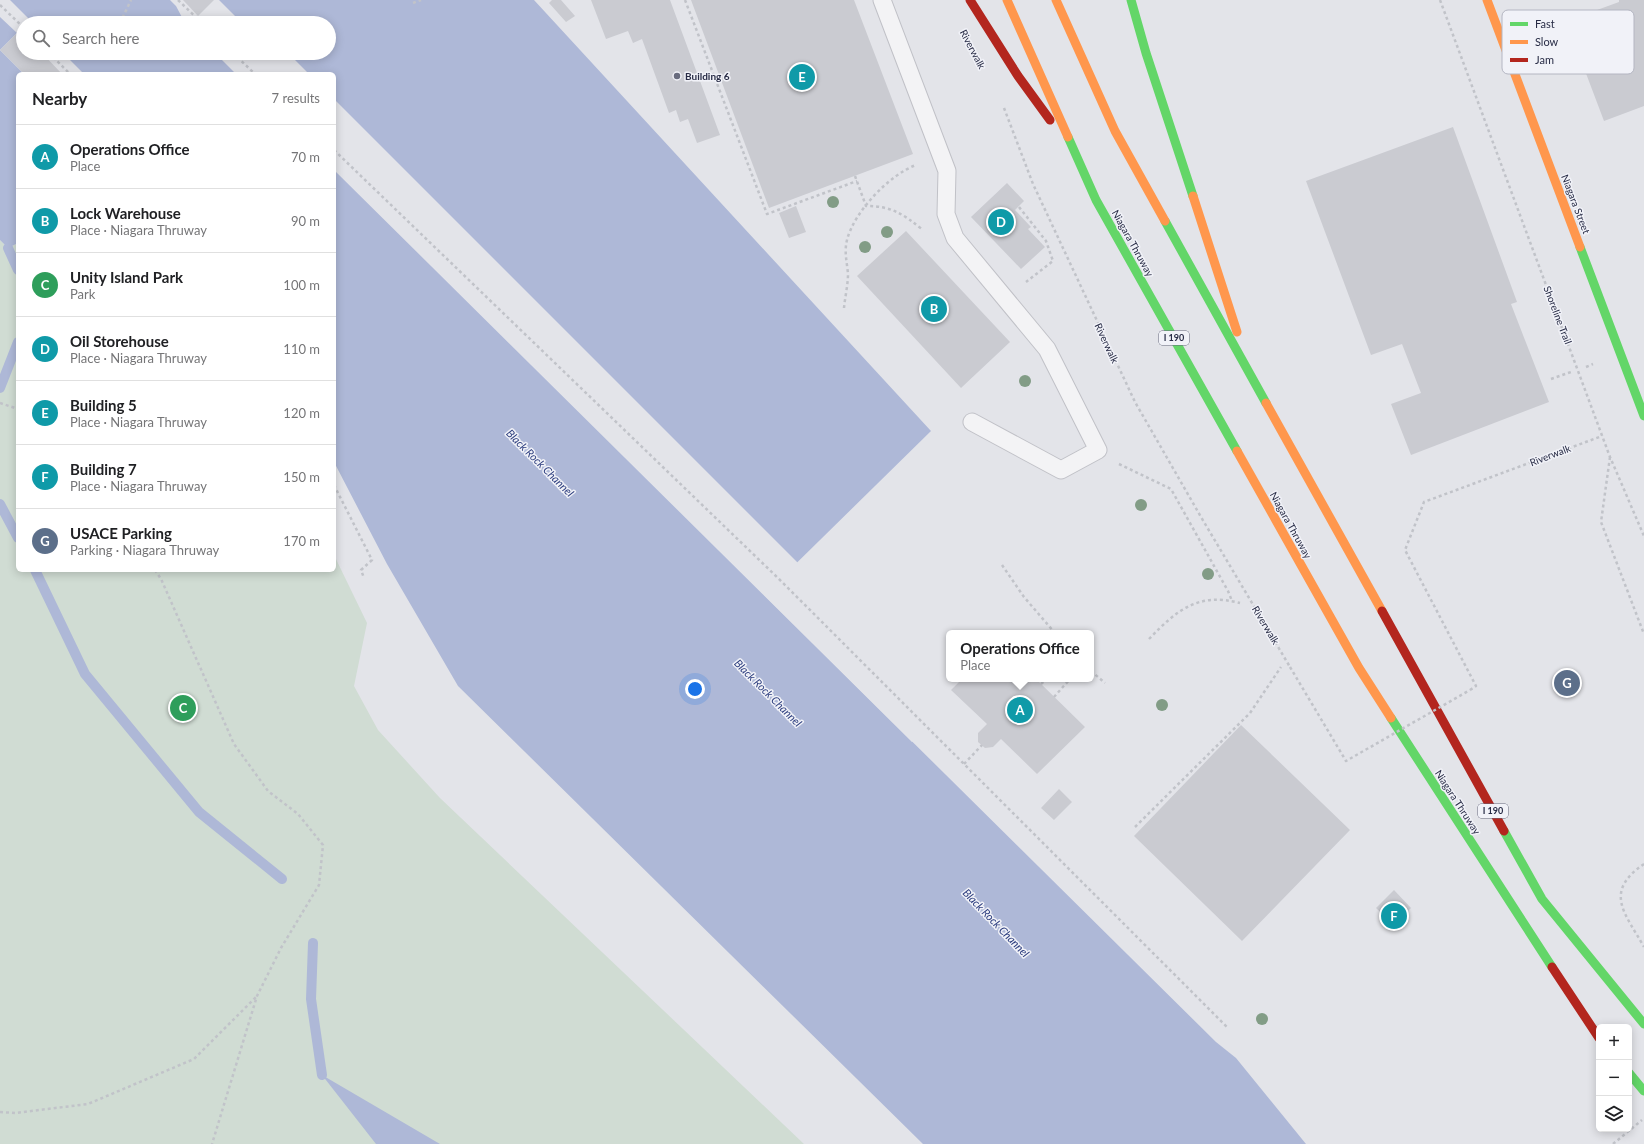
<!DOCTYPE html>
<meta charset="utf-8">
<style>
body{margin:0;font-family:Lato,sans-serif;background:#f6f6f6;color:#202124}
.controls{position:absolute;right:12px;bottom:12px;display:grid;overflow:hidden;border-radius:6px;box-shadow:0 2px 10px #0003}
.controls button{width:36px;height:36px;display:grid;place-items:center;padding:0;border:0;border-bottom:1px solid #e0e0e0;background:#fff;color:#202124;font:20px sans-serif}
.you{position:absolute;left:695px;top:689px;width:14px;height:14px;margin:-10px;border:3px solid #fff;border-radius:50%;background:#1a73e8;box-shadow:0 0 0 6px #1a73e833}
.badge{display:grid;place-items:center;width:26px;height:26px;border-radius:50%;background:#696c7e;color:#fff;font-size:13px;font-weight:700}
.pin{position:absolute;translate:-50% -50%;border:2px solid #fff;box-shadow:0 1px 4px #0006}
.popup{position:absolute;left:946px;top:630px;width:148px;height:52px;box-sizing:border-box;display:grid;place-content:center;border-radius:6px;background:#fff;filter:drop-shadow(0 1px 3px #0005);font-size:13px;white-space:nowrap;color:#757577}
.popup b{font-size:15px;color:#202124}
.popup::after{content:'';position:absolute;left:50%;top:100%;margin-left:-8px;border:8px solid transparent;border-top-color:#fff}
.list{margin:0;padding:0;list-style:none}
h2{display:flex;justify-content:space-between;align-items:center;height:52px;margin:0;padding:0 16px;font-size:17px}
h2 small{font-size:13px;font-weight:400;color:#757577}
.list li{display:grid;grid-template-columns:26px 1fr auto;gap:12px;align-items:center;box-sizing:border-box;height:64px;padding:0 16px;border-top:1px solid #e0e0e0}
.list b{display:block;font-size:15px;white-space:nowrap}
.list p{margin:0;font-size:13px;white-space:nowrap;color:#757577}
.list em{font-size:13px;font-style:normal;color:#757577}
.icon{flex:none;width:22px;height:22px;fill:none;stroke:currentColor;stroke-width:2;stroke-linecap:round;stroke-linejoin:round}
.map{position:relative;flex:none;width:1644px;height:1144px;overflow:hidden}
.search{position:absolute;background:#fff;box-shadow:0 2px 10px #0003;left:16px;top:16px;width:320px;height:44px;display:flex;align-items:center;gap:10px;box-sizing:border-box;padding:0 14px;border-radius:22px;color:#757577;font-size:15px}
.panel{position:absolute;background:#fff;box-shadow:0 2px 10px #0003;left:16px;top:72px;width:320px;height:500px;border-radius:6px}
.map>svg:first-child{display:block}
.green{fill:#d0dcd3}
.water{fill:#aeb8d7;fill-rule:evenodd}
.pier{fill:#e3e4e9}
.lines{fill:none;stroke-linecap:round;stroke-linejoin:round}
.stream{stroke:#aeb8d7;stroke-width:10}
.building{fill:#cacbd1}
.lane-casing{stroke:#c0c1c7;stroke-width:19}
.path{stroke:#c1c3c9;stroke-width:2.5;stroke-dasharray:3 3;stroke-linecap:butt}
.lane{stroke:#f3f3f5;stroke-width:17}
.fast{stroke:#63d668;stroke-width:9}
.slow{stroke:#ff974d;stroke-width:9}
.jam{stroke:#b3261e;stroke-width:9}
.path-bridge{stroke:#c1c3c9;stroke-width:2.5;stroke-dasharray:3 3;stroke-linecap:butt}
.tree{fill:#829c86}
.poi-dot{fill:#696c7e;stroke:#f1f2f8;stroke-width:1.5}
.labels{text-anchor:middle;stroke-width:3;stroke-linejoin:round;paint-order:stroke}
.shield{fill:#f1f2f8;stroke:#64677b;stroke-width:1}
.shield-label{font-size:9px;font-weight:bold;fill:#272b45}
.street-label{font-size:10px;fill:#272b45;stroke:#f1f2f8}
.poi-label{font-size:10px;font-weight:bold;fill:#272b45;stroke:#f1f2f8;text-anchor:start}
.water-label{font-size:11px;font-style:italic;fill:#2c3d7e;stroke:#f1f2f8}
.key{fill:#f1f2f8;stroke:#b4b6c2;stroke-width:1}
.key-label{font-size:11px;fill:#272b45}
</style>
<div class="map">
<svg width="1644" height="1144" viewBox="0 0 1644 1144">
<rect width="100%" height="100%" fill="#e3e4e9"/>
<!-- green -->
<path class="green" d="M 0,240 L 8,248 L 18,243 L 18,570 L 334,570 L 334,555 L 367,623 L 354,686 L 378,730 L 440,798 L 804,1144 L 0,1144 Z"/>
<!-- water -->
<path class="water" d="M 0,0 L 534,0 L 931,431 L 764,595 L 1216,1042 L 1236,1058 L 1306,1144 L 923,1144 L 458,686 L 387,564 L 334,462 L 334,74 L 18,74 L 18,243 L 8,248 L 0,240 ZM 23,23 L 329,23 L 329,53 L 23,53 Z
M 322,1075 L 440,1144 L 376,1144 Z"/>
<!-- pier -->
<path class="pier" d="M 0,0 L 10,0 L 33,23 L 23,23 L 23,53 L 63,53 L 84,74 L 24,74 L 0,50 L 17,33 L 0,17 Z
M 170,0 L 219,0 L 242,23 L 185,23 L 176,6 Z
M 215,53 L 288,53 L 309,74 L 236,74 Z
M 334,99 L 798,563 L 767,595 L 914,740 L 912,742 L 334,170 Z"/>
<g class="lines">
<!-- stream -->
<path class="stream" d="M 8,248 L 18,270
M 0,388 L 18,342
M 0,504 L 18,538
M 35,570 L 85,674 L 199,812 L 282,879
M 313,943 L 311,999 L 322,1075"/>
</g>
<!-- building -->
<path class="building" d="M 183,0 L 214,0 L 198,16 Z
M 552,0 L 561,0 L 575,16 L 566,22 L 549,3 Z
M 591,0 L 670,0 L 720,135 L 697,143 L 688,119 L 680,122 L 676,110 L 669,113 L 642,39 L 633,43 L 628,31 L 606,39 Z
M 691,0 L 854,0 L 913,154 L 769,208 Z
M 1619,0 L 1644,0 L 1644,106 L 1604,121 L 1576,47 L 1595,40 L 1586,14 L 1619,2 Z
M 19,31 L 23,34 L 23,53 L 42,53 L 62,74 L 24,74 L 0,50 Z
M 1453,127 L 1517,302 L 1511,304 L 1549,402 L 1411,455 L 1391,404 L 1421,393 L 1402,344 L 1371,355 L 1306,181 Z
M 1007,183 L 1024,201 L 1015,210 L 1031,227 L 1028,229 L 1045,247 L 1021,269 L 971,217 Z
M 796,206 L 806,232 L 789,238 L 779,213 Z
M 906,231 L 1010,342 L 961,388 L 857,276 Z
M 962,679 L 1036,679 L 1085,727 L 1037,774 L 1001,739 L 993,747 L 985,748 L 978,742 L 978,733 L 987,724 L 951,690 Z
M 1241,725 L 1350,830 L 1242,941 L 1134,836 Z
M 1059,789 L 1072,802 L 1054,820 L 1041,808 Z
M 1394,890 L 1411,908 L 1394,925 L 1376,908 Z"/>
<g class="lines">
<!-- lane casing -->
<g class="lane-casing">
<path id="lane" d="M 882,0 L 947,171 L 946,214 L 955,238 L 1047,349 L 1098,450 L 1061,470 L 972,422"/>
</g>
<!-- path -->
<path class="path" d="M 178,0 L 202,23
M 685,0 L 767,214 L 857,181
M 1440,0 L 1610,457 L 1644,536
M 413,3 L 421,0
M 0,5 L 23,27
M 120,23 L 131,0
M 49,53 L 70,74
M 233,53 L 255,74
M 55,59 L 70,53
M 1004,108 L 1033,184 L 1135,402 L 1201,517 L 1290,667
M 334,150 L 779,579 L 1227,1027
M 855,176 L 866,206 C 892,206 903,214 923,230
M 1019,207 L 1046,241 L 1053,261 L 1026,282
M 844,308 C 845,297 848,285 848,274 C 847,262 844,252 847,240 C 854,212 889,175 916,165
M 1586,367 L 1593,364
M 1551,379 L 1571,372
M 0,403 L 18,409
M 1610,457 L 1601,522 L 1644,634
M 1119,464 L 1171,489 L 1228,591 L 1232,601
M 334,485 L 372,560 L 361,570 L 364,578
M 1002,565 L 1024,597 L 1055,633
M 155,570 L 161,579 L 234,744 L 268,791 L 298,814 L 323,845 L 319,885 L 281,948 L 257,996 L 212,1144
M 1149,639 C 1177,610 1198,592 1240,603
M 1091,671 L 1105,683
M 1041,684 L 1047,679
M 1470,690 L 1476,686 L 1405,550 L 1424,502 L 1602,436
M 1054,697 L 1070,679
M 964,764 L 982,745
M 1135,827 L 1250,713 L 1281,667
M 1644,864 C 1603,892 1625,913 1644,947
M 0,1112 L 15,1113 L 88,1104 L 194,1059 L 256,997
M 1613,1144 L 1642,1120"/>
<!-- lane -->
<use href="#lane" class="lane"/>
<!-- fast -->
<path class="fast" d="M 1131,0 L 1146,53 L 1193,196
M 1068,137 L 1096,200 L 1237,451
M 1165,221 L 1266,403
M 1580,247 L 1644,416
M 1391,718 L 1552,967
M 1504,831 L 1542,899 L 1644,1024
M 1629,1073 L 1644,1091"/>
<!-- slow -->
<path class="slow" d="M 1007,0 L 1068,137
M 1056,0 L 1115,131 L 1165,221
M 1487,0 L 1580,247
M 1193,196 L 1237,332
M 1266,403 L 1382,611
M 1237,451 L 1359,668 L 1391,718"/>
<!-- jam -->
<path class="jam" d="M 970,0 L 1018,76 L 1050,120
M 1382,611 L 1504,831
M 1552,967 L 1599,1038"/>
<!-- path-bridge -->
<path class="path-bridge" d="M 1290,667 L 1346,761 L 1470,690"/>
</g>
<!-- trees -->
<g class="tree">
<circle cx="833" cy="202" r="6"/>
<circle cx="887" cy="232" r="6"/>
<circle cx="865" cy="247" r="6"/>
<circle cx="1025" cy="381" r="6"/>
<circle cx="1141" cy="505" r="6"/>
<circle cx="1208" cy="574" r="6"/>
<circle cx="1162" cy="705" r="6"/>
<circle cx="1262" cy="1019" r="6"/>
</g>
<!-- markers -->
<circle class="poi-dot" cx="677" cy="76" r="4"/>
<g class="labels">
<!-- shield labels -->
<g class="shield">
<rect x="1159" y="331" width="30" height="14" rx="3"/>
<rect x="1478" y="804" width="30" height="14" rx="3"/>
</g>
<g class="shield-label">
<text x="1174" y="341">I 190</text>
<text x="1493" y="814">I 190</text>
</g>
<!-- street labels -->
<g class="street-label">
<text transform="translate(973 49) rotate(62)" y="4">Riverwalk</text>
<text transform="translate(1576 204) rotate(69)" y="4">Niagara Street</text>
<text transform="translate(1133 243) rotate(61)" y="4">Niagara Thruway</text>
<text transform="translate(1558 315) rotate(69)" y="4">Shoreline Trail</text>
<text transform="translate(1107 343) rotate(65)" y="4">Riverwalk</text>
<text transform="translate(1550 455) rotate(-21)" y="4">Riverwalk</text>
<text transform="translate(1291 525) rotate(61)" y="4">Niagara Thruway</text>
<text transform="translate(1266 625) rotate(59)" y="4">Riverwalk</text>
<text transform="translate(1458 802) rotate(57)" y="4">Niagara Thruway</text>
</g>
<!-- poi labels -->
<g class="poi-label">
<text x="685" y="80">Building 6</text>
</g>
<!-- water labels -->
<g class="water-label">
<text transform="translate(540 463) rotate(45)" y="4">Black Rock Channel</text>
<text transform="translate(768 693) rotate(45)" y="4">Black Rock Channel</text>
<text transform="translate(996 923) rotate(46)" y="4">Black Rock Channel</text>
</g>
</g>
<!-- legend -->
<rect x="1502" y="10" width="132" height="64" rx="6" class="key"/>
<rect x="1510" y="22" width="18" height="4" fill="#63d668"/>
<rect x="1510" y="40" width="18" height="4" fill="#ff974d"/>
<rect x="1510" y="58" width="18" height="4" fill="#b3261e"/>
<g class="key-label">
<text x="1535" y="28">Fast</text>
<text x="1535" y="46">Slow</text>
<text x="1535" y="64">Jam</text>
</g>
</svg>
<div class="controls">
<button>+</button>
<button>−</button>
<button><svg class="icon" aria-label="layers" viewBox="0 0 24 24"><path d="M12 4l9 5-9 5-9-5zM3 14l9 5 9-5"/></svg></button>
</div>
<div class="you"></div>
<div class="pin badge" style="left:1020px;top:710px;background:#0f9aa8">A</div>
<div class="popup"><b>Operations Office</b>Place</div>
<div class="pin badge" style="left:934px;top:309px;background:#0f9aa8">B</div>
<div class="pin badge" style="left:183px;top:708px;background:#2e9e5b">C</div>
<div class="pin badge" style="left:1001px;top:222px;background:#0f9aa8">D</div>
<div class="pin badge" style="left:802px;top:77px;background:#0f9aa8">E</div>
<div class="pin badge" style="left:1394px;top:916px;background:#0f9aa8">F</div>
<div class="pin badge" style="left:1567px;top:683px;background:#5c6f8a">G</div>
<div class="search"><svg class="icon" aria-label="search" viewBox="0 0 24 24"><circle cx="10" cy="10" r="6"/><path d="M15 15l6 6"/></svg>Search here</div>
<section class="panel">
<h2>Nearby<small>7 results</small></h2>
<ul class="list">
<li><span class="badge" style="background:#0f9aa8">A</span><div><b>Operations Office</b><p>Place</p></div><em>70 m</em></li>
<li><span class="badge" style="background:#0f9aa8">B</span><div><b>Lock Warehouse</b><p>Place · Niagara Thruway</p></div><em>90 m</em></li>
<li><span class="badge" style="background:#2e9e5b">C</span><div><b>Unity Island Park</b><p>Park</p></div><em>100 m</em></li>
<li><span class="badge" style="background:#0f9aa8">D</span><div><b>Oil Storehouse</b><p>Place · Niagara Thruway</p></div><em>110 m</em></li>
<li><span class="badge" style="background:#0f9aa8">E</span><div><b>Building 5</b><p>Place · Niagara Thruway</p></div><em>120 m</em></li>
<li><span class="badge" style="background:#0f9aa8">F</span><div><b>Building 7</b><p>Place · Niagara Thruway</p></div><em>150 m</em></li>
<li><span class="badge" style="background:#5c6f8a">G</span><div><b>USACE Parking</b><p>Parking · Niagara Thruway</p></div><em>170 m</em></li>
</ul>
</section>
</div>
